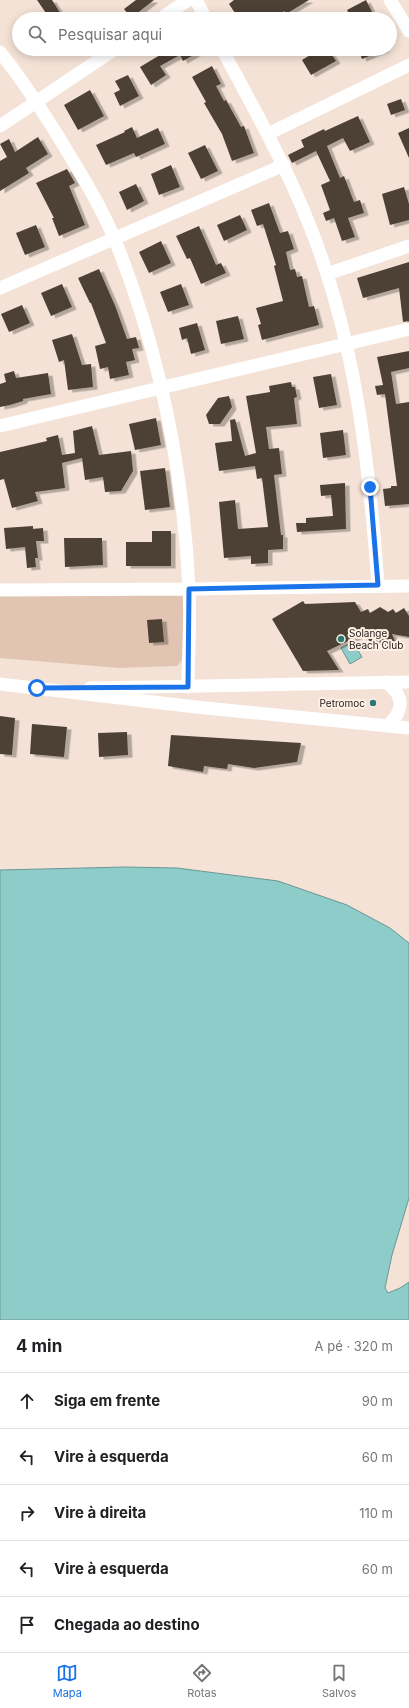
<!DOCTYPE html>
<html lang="pt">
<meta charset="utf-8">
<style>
body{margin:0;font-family:Inter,sans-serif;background:#f6f6f6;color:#202124}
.stop{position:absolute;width:12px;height:12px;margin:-9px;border:3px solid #1a73e8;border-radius:50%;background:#fff}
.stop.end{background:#1a73e8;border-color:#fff;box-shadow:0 1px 4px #0008}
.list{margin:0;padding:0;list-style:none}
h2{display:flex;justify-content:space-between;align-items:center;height:52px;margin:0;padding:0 16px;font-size:17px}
h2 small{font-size:13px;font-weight:400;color:#757577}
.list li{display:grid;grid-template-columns:26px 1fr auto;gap:12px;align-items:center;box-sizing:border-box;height:56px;padding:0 16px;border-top:1px solid #e0e0e0}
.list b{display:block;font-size:15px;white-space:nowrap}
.list em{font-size:13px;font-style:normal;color:#757577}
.icon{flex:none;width:22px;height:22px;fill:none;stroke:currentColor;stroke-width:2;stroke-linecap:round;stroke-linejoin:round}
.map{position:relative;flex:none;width:409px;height:1320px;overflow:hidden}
.search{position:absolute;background:#fff;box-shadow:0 2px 10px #0003;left:12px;right:12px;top:12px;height:44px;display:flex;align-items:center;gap:10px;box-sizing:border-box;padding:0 14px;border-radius:22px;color:#757577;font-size:15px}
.sheet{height:332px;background:#fff}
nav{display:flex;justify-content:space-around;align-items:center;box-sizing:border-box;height:56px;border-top:1px solid #e0e0e0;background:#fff;font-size:11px;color:#757577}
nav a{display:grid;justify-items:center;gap:2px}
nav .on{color:#1a73e8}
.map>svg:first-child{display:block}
.green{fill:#e1c5b2}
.water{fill:#8dccc9;stroke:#6c9793}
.building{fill:#4e4036;filter:url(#shadow)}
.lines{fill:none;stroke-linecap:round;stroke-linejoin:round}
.minor{stroke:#fff;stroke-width:13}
.route{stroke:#1a73e8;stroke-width:5}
.poi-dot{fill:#2e7874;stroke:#fff0e6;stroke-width:1.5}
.labels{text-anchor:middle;stroke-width:4;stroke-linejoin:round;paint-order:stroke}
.poi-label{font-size:10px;fill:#201a15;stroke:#fff0e6;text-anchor:start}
</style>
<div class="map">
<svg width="409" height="1320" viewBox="0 0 409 1320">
<defs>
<filter id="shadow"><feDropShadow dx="4.5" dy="2.5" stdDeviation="0" flood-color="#0004"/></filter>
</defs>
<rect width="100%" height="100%" fill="#f4e2d6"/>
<!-- green -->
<path class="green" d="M 181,592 L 187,602 L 186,656 L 177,666 L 119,668 L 0,658 L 0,593 Z"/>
<!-- water -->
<path class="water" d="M 353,642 L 362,657 L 350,664 L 341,648 Z
M 125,867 L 177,868 L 278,881 L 347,905 L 390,928 L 409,943 L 409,1198 L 392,1255 L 385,1288 L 388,1293 L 400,1288 L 409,1282 L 409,1320 L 0,1320 L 0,870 Z"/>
<!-- building -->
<path class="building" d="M 37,0 L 52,0 L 64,19 L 50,19 Z
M 136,0 L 154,0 L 131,18 L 124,9 Z
M 234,0 L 309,0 L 286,14 L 284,11 L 272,19 L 239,19 L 229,4 Z
M 366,0 L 374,16 L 369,19 L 352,19 L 347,10 Z
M 170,49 L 204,49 L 183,61 L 180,55 L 160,66 L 166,75 L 151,85 L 140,67 Z
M 320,49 L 328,49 L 336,61 L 311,75 L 302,60 Z
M 358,49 L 386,49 L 362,59 Z
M 212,66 L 221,84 L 216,86 L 224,101 L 226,100 L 241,127 L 244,126 L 254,153 L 232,161 L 222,134 L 204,103 L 206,102 L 192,77 Z
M 128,75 L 139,96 L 120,106 L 114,93 L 120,90 L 115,81 Z
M 90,90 L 104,116 L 78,130 L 64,105 Z
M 401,99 L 405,110 L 391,115 L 387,104 Z
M 358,116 L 370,142 L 350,151 L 343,138 L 327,146 L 340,178 L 344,176 L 354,202 L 360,200 L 364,213 L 348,218 L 355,237 L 342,241 L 334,218 L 326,221 L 323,213 L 330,210 L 321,185 L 330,181 L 316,151 L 292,163 L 288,155 L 304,147 L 301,140 L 324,129 L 325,131 Z
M 132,127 L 137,138 L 158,128 L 165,144 L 136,157 L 134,153 L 106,165 L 96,145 L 125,132 L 124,131 Z
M 409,128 L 409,158 L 398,133 Z
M 38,137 L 48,154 L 26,168 L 29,173 L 0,191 L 0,161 L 7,157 L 0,144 L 9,139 L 15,152 Z
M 205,145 L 218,171 L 201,179 L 188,153 Z
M 171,165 L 180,187 L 159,195 L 151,174 Z
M 67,169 L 75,183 L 69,186 L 85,225 L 59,236 L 52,218 L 54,218 L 36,183 Z
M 136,184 L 144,201 L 127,210 L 119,192 Z
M 404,187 L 409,204 L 409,220 L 390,225 L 382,194 Z
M 269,203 L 280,233 L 288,231 L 294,249 L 286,252 L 290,270 L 295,269 L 297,277 L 302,276 L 309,307 L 314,306 L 319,325 L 262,340 L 258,325 L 261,324 L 256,308 L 283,301 L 274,266 L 276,265 L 263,224 L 257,226 L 251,210 Z
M 240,215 L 247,230 L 224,241 L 217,225 Z
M 36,225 L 45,247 L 25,255 L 16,233 Z
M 199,226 L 216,265 L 221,263 L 226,273 L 201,284 L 190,258 L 187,259 L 176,236 Z
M 161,241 L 171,263 L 149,273 L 139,252 Z
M 409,262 L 409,321 L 403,322 L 399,288 L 363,298 L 357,278 Z
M 99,269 L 116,308 L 127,339 L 136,337 L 139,348 L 132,349 L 135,360 L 126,362 L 129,375 L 110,379 L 108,367 L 100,369 L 95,346 L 106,343 L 91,303 L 90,303 L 78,278 Z
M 62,284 L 72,307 L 51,316 L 41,293 Z
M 181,284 L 189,305 L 168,312 L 160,292 Z
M 22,305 L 30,323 L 9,332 L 1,314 Z
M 238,316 L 244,339 L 221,344 L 216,321 Z
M 197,323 L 205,350 L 191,354 L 187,338 L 182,340 L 179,328 Z
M 72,334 L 82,365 L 91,364 L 93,387 L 68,390 L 64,360 L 59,362 L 52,340 Z
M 409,351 L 409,368 L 391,372 L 396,404 L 409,402 L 409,504 L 385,506 L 383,489 L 391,488 L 391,486 L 397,486 L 385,394 L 377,395 L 375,386 L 383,385 L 377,357 Z
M 14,371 L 16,378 L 48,373 L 51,394 L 23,399 L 23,401 L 10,405 L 0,407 L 0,384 L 6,382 L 4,374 Z
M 331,374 L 337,405 L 319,408 L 313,377 Z
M 291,382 L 292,387 L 295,387 L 297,397 L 294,398 L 297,424 L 266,427 L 269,449 L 279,448 L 282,474 L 274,475 L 281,535 L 283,535 L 283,549 L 268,550 L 268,563 L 251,564 L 251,556 L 224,558 L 219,502 L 235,500 L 238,529 L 268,527 L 262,478 L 257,479 L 255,466 L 219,471 L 215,443 L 232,441 L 230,420 L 235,419 L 245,456 L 256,453 L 246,396 L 270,392 L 269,386 Z
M 229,396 L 232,407 L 220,424 L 209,424 L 206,415 L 218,398 Z
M 156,418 L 161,445 L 135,450 L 129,424 Z
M 92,426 L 99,455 L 131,451 L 133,471 L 121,491 L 105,492 L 103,477 L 85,480 L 82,458 L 62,463 L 65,488 L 35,492 L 38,501 L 12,508 L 4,479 L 0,480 L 0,452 L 47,441 L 46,438 L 58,435 L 62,455 L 75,453 L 73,431 Z
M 343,430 L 346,455 L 323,458 L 320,433 Z
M 165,468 L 170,507 L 145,510 L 140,471 Z
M 345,483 L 346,529 L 297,532 L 296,523 L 306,523 L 306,518 L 333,516 L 331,495 L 321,496 L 320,485 Z
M 33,526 L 33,529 L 43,528 L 44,541 L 36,541 L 38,558 L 35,558 L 36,567 L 27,568 L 25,547 L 6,549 L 4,528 Z
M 152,531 L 171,531 L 171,566 L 126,566 L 126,542 L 152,542 Z
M 64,538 L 102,538 L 103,565 L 65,567 Z
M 303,601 L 305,604 L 355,602 L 361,612 L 368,609 L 370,613 L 380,607 L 388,612 L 393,609 L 396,613 L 404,608 L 409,616 L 409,637 L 392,634 L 395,641 L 383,648 L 379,640 L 371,644 L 365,633 L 327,651 L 339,670 L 303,671 L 272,619 Z
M 162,619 L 164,642 L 149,643 L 147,620 Z
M 0,716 L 15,718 L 12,755 L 0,754 Z
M 32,724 L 67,727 L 64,757 L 30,754 Z
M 127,732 L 128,755 L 99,757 L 98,733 Z
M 171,735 L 301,743 L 297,762 L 254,768 L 228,764 L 227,769 L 204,766 L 203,772 L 168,766 Z"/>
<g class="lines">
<!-- minor -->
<path class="minor" d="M 196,0 L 206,19
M 390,0 L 409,31
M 160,19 L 188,0
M 222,49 C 252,105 283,160 307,219 C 355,335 369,461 378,585
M 0,52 C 21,78 40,107 58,136 C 78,169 100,204 115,240 C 160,352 183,468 189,588 C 191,621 188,654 188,687
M 0,126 L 115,49
M 268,134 L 409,65
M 327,274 L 409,246
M 0,288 L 284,165
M 0,426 L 409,329
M 0,590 L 189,589 L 409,586
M 386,682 C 405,696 404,711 388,725
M 0,684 L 196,707 L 409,728
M 90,688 L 409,682"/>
</g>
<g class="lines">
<!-- route -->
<path class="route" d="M 37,688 L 188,687 L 189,589 L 378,585 L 370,487"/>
</g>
<!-- markers -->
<g class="poi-dot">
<circle cx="341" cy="639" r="4"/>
<circle cx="373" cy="703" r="4"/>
</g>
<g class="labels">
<!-- poi labels -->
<g class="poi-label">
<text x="349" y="637">Solange<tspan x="349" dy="12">Beach Club</tspan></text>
<text x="365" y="707" text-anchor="end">Petromoc</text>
</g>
</g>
</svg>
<div class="stop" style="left:37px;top:688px"></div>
<div class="stop end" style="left:370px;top:487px"></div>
<div class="search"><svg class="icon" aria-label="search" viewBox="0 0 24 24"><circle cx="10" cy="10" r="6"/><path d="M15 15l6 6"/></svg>Pesquisar aqui</div>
</div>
<section class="sheet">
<h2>4 min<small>A pé · 320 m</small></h2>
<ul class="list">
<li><svg class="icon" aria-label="ahead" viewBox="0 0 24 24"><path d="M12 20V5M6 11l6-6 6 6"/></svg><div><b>Siga em frente</b></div><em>90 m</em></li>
<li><svg class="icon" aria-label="left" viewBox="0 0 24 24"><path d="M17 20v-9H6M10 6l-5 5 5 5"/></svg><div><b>Vire à esquerda</b></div><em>60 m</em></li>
<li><svg class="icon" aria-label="right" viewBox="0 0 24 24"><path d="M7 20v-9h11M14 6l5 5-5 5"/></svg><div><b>Vire à direita</b></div><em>110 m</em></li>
<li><svg class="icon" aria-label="left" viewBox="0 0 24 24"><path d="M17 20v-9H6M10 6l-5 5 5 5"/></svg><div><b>Vire à esquerda</b></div><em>60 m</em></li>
<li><svg class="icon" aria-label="arrive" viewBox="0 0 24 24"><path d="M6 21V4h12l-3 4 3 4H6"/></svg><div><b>Chegada ao destino</b></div></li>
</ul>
</section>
<nav>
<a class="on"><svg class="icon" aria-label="map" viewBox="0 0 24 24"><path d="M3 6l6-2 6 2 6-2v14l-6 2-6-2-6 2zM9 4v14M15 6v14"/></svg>Mapa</a>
<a><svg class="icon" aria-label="directions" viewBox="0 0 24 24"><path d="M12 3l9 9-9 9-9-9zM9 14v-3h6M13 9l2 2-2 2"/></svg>Rotas</a>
<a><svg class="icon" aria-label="saved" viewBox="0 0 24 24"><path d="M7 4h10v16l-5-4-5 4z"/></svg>Salvos</a>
</nav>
